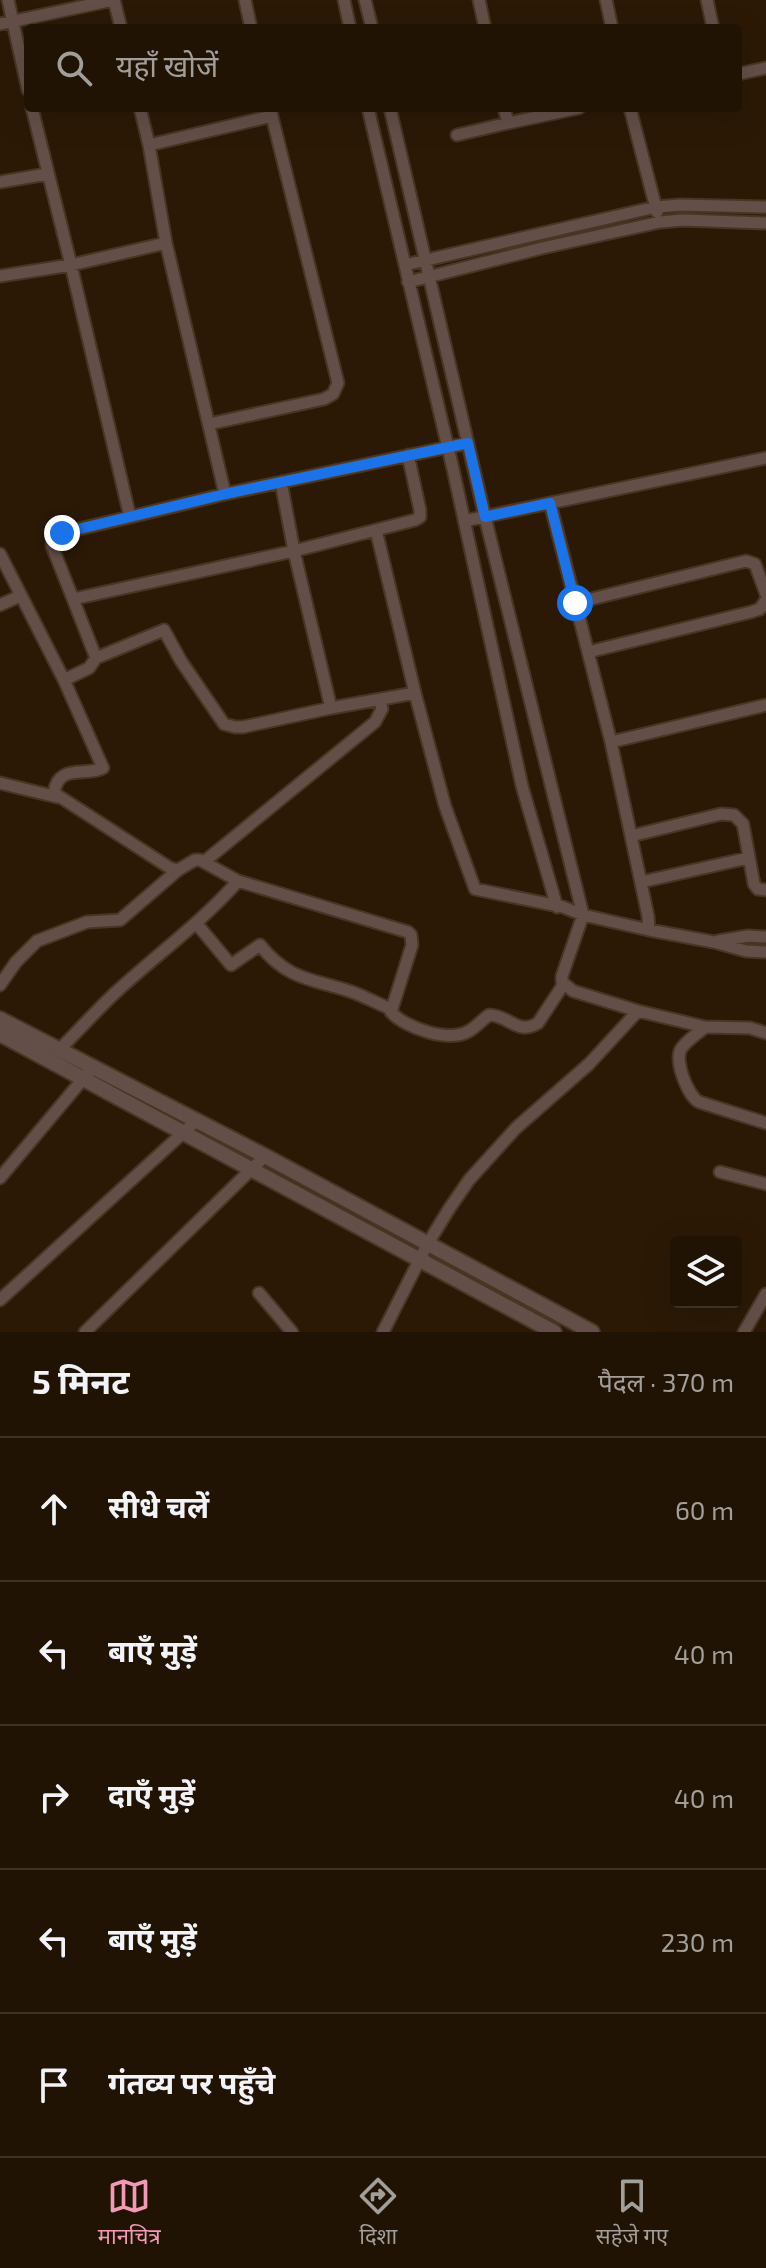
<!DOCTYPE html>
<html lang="hi">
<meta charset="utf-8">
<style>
body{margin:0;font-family:"Exo 2","Noto Sans Devanagari",sans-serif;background:#2d2013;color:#f1f3f6}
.controls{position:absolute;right:24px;bottom:24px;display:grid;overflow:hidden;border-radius:8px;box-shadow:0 8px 32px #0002}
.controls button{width:72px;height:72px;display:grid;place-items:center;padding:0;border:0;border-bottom:2px solid #3d3226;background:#201304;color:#f1f3f6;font:40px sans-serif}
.stop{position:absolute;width:24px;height:24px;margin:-18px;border:6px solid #1a73e8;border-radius:50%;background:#fff}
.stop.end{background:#1a73e8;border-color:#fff;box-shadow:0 2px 8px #0008}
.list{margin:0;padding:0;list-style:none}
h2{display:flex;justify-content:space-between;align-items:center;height:104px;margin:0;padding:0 32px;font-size:34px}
h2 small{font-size:26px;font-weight:400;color:#a29e9a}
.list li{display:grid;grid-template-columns:52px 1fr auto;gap:24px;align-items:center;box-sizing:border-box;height:144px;padding:0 32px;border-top:2px solid #3d3226}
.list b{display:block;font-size:30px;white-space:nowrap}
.list em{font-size:26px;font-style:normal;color:#a29e9a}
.icon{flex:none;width:44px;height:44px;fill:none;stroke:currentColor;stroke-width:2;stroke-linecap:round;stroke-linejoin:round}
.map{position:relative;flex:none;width:766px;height:1332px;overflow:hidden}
.search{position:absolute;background:#201304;box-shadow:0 8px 32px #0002;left:24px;right:24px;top:24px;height:88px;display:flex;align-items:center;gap:20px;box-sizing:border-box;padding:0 28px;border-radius:8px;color:#a29e9a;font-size:30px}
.sheet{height:824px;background:#201304}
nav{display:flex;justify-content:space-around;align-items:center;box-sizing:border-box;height:112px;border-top:2px solid #3d3226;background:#201304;font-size:22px;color:#a29e9a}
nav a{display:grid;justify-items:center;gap:4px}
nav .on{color:#f09ab6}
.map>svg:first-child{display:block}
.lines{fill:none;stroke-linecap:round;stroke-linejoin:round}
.minor-casing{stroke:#473624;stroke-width:15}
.tertiary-casing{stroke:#473624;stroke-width:18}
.minor{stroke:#644f48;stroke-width:11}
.tertiary{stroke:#644f48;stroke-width:14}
.route{stroke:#1a73e8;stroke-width:10}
</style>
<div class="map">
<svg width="766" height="1332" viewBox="0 0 766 1332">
<rect width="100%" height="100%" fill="#2b1906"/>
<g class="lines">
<!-- minor casing -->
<g class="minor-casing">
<path id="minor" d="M 8,0 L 28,90
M 114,0 L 121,28
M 245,0 L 251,28
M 344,0 L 350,28
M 365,0 L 372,28
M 479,0 L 485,28
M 606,0 L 612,28
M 707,0 L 713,28
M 0,24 L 113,0
M 738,74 L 766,68
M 32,108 L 71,265 L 130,517 L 225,494 L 468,443
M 140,108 L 149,145 L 166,243 L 225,494
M 368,108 L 453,469 L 522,786 L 557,907
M 390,108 L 485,517 L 583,915 L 562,976 L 562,982 L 573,991 L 638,1011
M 630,108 L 657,212
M 508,123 L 579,108
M 457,135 L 508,123 L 504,108
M 149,145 L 272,116
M 0,182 L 47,174
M 405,265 L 656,207 L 680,205 L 766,207
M 0,276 L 71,265 L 166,243
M 408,282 L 542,248 L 660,222 L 683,220 L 766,223
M 209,424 L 324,399 L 333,394 L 338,383 L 270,108
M 281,482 L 294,551 L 331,708 L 415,693
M 550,503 L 611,742 L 648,916 L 649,930
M 130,517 L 62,533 L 52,541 L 52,546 L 73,599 L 294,551 L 415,520 L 420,517 L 420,510 L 408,455
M 464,521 L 766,458
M 376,530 L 415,693 L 445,806 L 475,889 L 563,907 L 583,915 L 649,930 L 714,942 L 746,951 L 766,952
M 0,554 L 64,680 L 89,668 L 96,658 L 73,599
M 575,603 L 746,561 L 755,564 L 766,594
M 0,605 L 20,596
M 588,652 L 751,612 L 760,609 L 766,600
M 96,658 L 164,630 L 181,661 L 224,724 L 235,727 L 243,727 L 331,708
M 64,680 L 103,768 C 85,777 58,763 54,793 L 170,868 L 178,870 L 195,860 L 200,860 L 238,881
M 611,742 L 766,705
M 0,783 L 57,797
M 631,836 L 721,814 L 734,815 L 743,824 L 754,884 L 758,889 L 766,890
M 205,861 L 375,722 L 382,709 L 380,700
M 641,882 L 748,858
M 196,923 L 231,965 L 260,945 C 289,982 316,979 355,993 C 367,998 379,1004 391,1009
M 718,941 L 748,936 L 766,937
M 0,985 L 16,962 L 37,941 L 87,922 L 120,920 L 178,870
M 705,1027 C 697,1034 686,1041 681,1049 C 674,1061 688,1096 699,1102 L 766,1123
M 58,1051 C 77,1032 95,1012 115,993 C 156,955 201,923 238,881 L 408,932 L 411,935 L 412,945 L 391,1012 C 405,1028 449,1043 469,1031 C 476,1027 482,1020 489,1015 C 509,1015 518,1036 538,1023 L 563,985
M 720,1172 L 766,1184
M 0,1178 L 93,1067
M 259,1293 L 292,1332
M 0,1300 L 196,1121
M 85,1332 L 265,1156
M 383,1332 L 427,1245 L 449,1209 L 469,1180 L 516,1128 L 589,1064 L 638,1011 L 705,1027 L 750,1028 L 766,1033
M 744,1332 L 766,1294"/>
</g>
<!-- tertiary casing -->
<g class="tertiary-casing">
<path id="tertiary" d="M 0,1019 L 265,1156 L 592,1332
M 0,1034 L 554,1332"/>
</g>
<!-- minor -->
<use href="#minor" class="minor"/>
<!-- tertiary -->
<use href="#tertiary" class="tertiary"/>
</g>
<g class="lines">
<!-- route -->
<path class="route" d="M 62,533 L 225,494 L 468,443 L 485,517 L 550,503 L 575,603"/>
</g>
</svg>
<div class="controls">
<button><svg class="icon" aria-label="layers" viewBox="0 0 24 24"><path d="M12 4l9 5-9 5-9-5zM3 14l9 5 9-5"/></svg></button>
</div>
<div class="stop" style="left:575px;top:603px"></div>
<div class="stop end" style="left:62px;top:533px"></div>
<div class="search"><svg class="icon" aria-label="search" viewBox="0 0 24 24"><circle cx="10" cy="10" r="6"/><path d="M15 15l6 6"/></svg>यहाँ खोजें</div>
</div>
<section class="sheet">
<h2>5 मिनट<small>पैदल · 370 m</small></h2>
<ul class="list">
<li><svg class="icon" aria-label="ahead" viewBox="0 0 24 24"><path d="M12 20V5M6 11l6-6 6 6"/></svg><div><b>सीधे चलें</b></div><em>60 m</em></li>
<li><svg class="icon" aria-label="left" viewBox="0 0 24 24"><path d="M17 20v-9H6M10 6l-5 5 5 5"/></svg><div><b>बाएँ मुड़ें</b></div><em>40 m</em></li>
<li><svg class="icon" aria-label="right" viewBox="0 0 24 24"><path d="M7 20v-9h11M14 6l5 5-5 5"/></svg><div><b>दाएँ मुड़ें</b></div><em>40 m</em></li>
<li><svg class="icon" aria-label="left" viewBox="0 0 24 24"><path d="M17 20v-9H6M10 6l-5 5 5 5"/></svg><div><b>बाएँ मुड़ें</b></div><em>230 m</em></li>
<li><svg class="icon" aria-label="arrive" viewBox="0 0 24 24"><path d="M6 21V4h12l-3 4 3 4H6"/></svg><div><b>गंतव्य पर पहुँचे</b></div></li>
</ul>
</section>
<nav>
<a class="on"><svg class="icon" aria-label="map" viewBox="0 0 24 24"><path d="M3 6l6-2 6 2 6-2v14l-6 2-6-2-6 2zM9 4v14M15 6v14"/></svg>मानचित्र</a>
<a><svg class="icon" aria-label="directions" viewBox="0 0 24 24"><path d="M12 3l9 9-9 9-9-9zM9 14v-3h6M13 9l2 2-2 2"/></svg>दिशा</a>
<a><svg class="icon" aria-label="saved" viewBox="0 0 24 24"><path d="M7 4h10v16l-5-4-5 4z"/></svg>सहेजे गए</a>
</nav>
